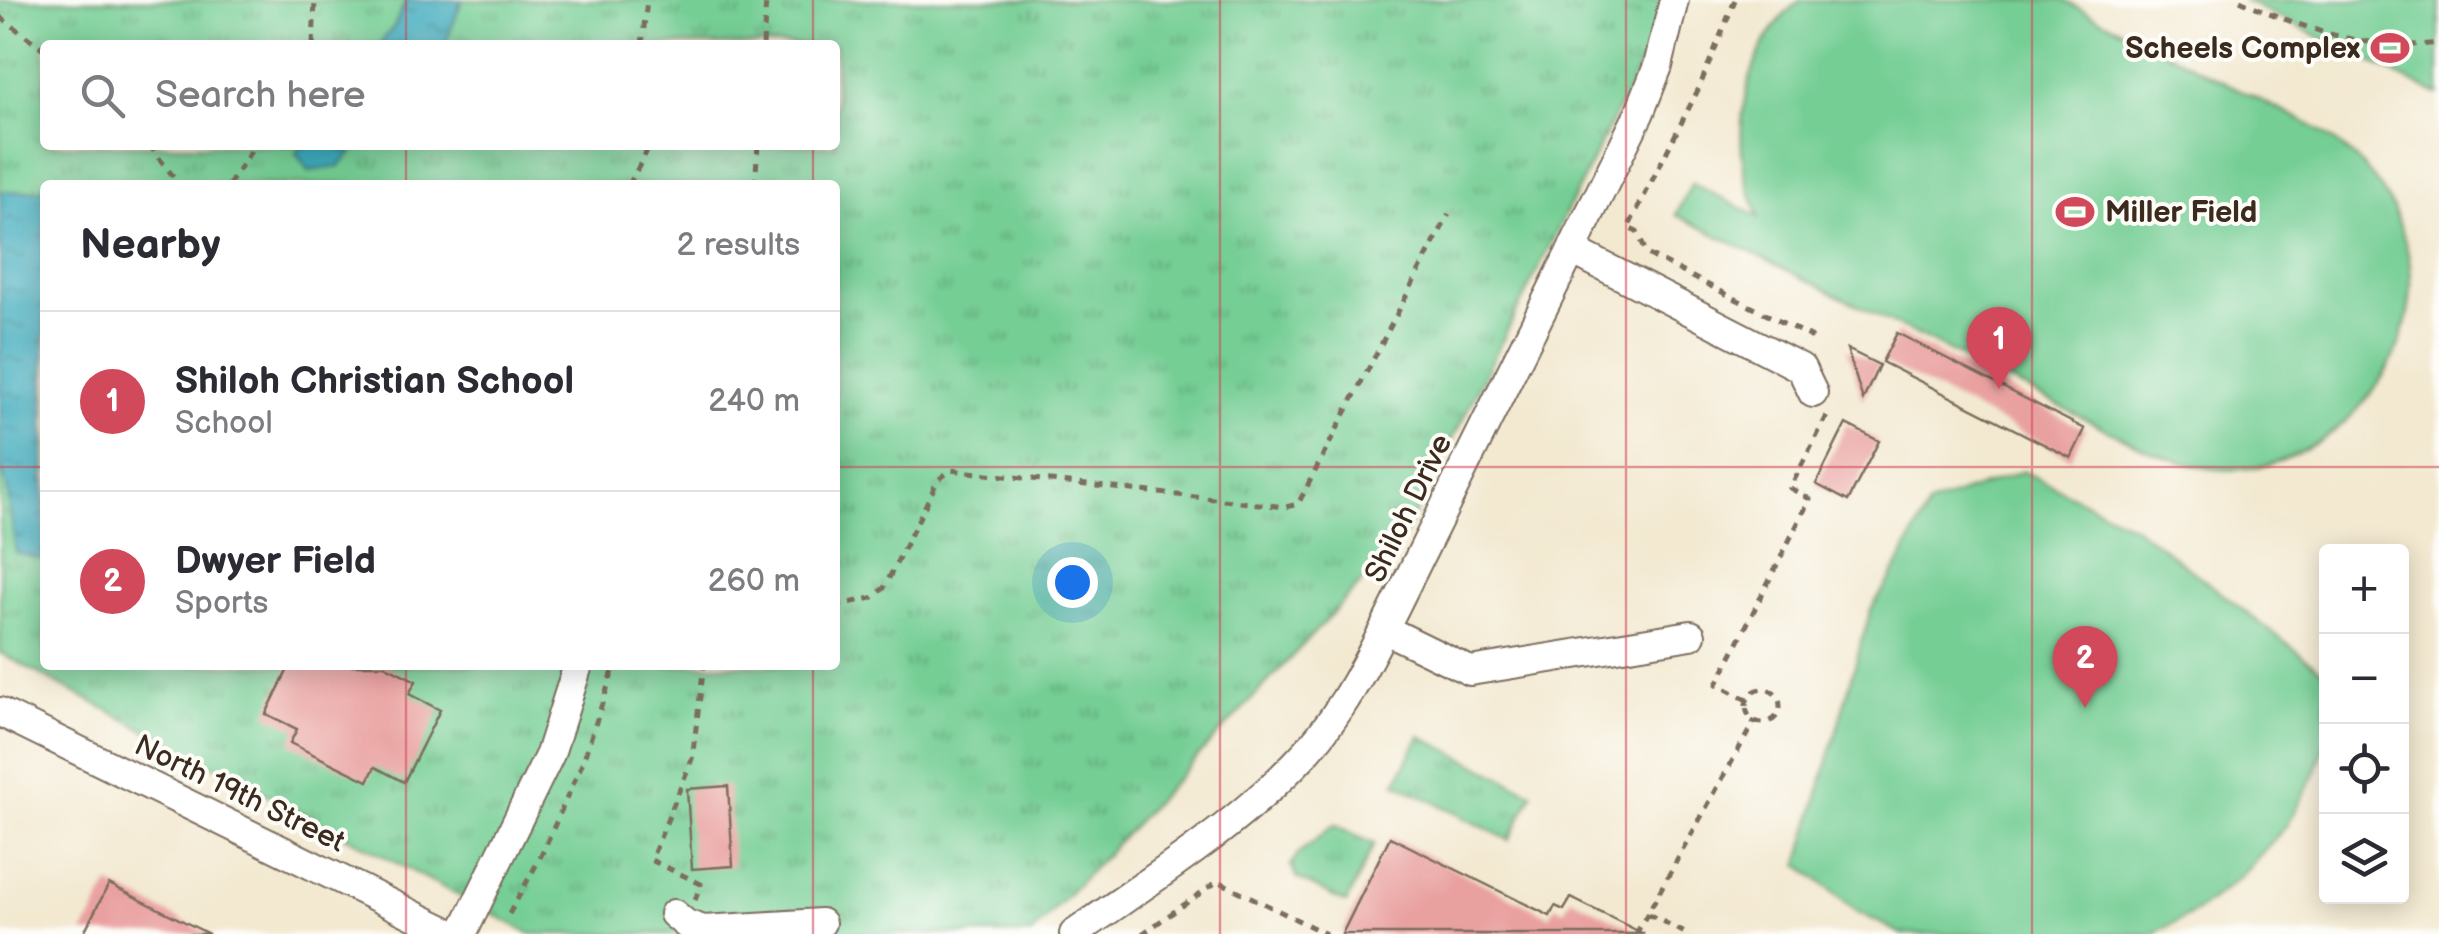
<!DOCTYPE html>
<meta charset="utf-8">
<style>
body{margin:0;font-family:"Balsamiq Sans",sans-serif;background:#f7f7f7;color:#2b2b33}
.controls{position:absolute;right:30px;bottom:30px;display:grid;overflow:hidden;border-radius:10px;box-shadow:0 5px 25px #0003}
.controls button{width:90px;height:90px;display:grid;place-items:center;padding:0;border:0;border-bottom:2px solid #e1e1e2;background:#fff;color:#2b2b33;font:50px sans-serif}
.you{position:absolute;left:1072px;top:582px;width:35px;height:35px;margin:-25px;border:8px solid #fff;border-radius:50%;background:#1a73e8;box-shadow:0 0 0 15px #1a73e833}
.badge{display:grid;place-items:center;width:65px;height:65px;border-radius:50%;background:#d1495b;color:#fff;font-size:32px;font-weight:700}
.pin{position:absolute;translate:-50% -82px;filter:drop-shadow(0 2px 5px #0008)}
.pin::after{content:'';position:absolute;top:52px;width:35px;height:30px;background:inherit;clip-path:polygon(0 0,100% 0,50% 100%)}
.list{margin:0;padding:0;list-style:none}
h2{display:flex;justify-content:space-between;align-items:center;height:130px;margin:0;padding:0 40px;font-size:42px}
h2 small{font-size:32px;font-weight:400;color:#7c7c81}
.list li{display:grid;grid-template-columns:65px 1fr auto;gap:30px;align-items:center;box-sizing:border-box;height:180px;padding:0 40px;border-top:2px solid #e1e1e2}
.list b{display:block;font-size:38px;white-space:nowrap}
.list p{margin:0;font-size:32px;white-space:nowrap;color:#7c7c81}
.list em{font-size:32px;font-style:normal;color:#7c7c81}
.icon{flex:none;width:55px;height:55px;fill:none;stroke:currentColor;stroke-width:2;stroke-linecap:round;stroke-linejoin:round}
.map{position:relative;flex:none;width:2439px;height:934px;overflow:hidden}
.search{position:absolute;background:#fff;box-shadow:0 5px 25px #0003;left:40px;top:40px;width:800px;height:110px;display:flex;align-items:center;gap:25px;box-sizing:border-box;padding:0 35px;border-radius:10px;color:#7c7c81;font-size:38px}
.panel{position:absolute;background:#fff;box-shadow:0 5px 25px #0003;left:40px;top:180px;width:800px;height:490px;border-radius:10px}
.map>svg:first-child{display:block}
.grass{fill:url(#grass-tufts);stroke:#587c59;stroke-width:2.5;fill-rule:evenodd}
.pitch{fill:#75ce94;stroke:#587c59;stroke-width:2.5}
.water{fill:url(#water-ripples);stroke:#3c6a6e;stroke-width:2.5}
.building{fill:#e9a1a0}
.lines{fill:none;stroke-linecap:round;stroke-linejoin:round}
.minor-casing{stroke:#7b6d5d;stroke-width:32}
.path{stroke:#7b6d5d;stroke-width:5;stroke-dasharray:8 8;stroke-linecap:butt}
.minor{stroke:#fff;stroke-width:28}
.grid{fill:none;stroke:#d1495b;stroke-width:2.5;stroke-opacity:0.55}
.labels{text-anchor:middle;stroke-width:8;stroke-linejoin:round;paint-order:stroke}
.poi-label{font-size:30px;font-weight:bold;fill:#3b2a1e;stroke:#fdfcf7;text-anchor:end}
.street-label{font-size:30px;fill:#3b2a1e;stroke:#fdfcf7}
</style>
<div class="map">
<svg width="2439" height="934" viewBox="0 0 2439 934">
<defs>
<pattern id="grass-tufts" width="24" height="20" patternUnits="userSpaceOnUse" patternTransform="scale(2.5)"><rect width="24" height="20" fill="#75ce94"/><path d="M3 7l-1-3M5 7V3M7 7l1-3M15 17l-1-3M17 17v-4M19 17l1-3" fill="none" stroke="#61a778"/></pattern>
<pattern id="water-ripples" width="26" height="14" patternUnits="userSpaceOnUse" patternTransform="scale(2.5)"><rect width="26" height="14" fill="#3eabbd"/><path d="M2 4q2-2 4 0t4 0M15 11q2-2 4 0t4 0" fill="none" stroke="#358b99"/></pattern>
</defs>
<rect width="100%" height="100%" fill="#fdfcf7"/>
<filter id="ink" filterUnits="userSpaceOnUse"><feTurbulence type="fractalNoise" baseFrequency=".01" numOctaves="2"/><feDisplacementMap in="SourceGraphic" scale="20" xChannelSelector="R" yChannelSelector="G"/><feConvolveMatrix kernelMatrix="1 2 1 2 8 2 1 2 1" color-interpolation-filters="sRGB"/></filter>
<filter id="wash" filterUnits="userSpaceOnUse"><feTurbulence type="fractalNoise" baseFrequency=".0048" numOctaves="4" result="noise"/><feDisplacementMap in="SourceGraphic" scale="40" xChannelSelector="R" yChannelSelector="G"/><feGaussianBlur stdDeviation="2.25" result="paint"/><feColorMatrix in="noise" values="0 0 0 0 0 0 0 0 0 0 0 0 0 0 0 0 0 1.4 0 .05"/><feComposite in="paint" operator="in"/></filter>
<g filter="url(#wash)">
<rect width="100%" height="100%" fill="#f3e9d1"/>
<!-- grass -->
<path class="grass" d="M 0,0 L 1673,0 L 1403,538 L 1031,934 L 531,934 L 0,653 ZM 45,45 L 835,45 L 835,145 L 45,145 ZM 45,185 L 835,185 L 835,665 L 45,665 Z
M 1420,736 L 1533,793 L 1509,840 L 1396,783 Z
M 1334,825 L 1374,844 L 1346,903 L 1297,878 L 1291,865 L 1297,855 Z"/>
<!-- pitch -->
<path class="pitch" d="M 1801,0 L 2062,0 L 2318,129 C 2363,160 2394,193 2407,249 C 2431,349 2342,461 2242,469 C 2210,472 2181,463 2152,452 L 1676,215 L 1692,183 L 1759,217 C 1755,204 1749,192 1746,179 C 1732,119 1750,38 1801,0 Z
M 2243,0 L 2439,0 L 2439,95 Z
M 2023,471 L 2137,528 L 2326,674 L 2326,742 L 2314,776 L 2286,826 L 2242,875 L 2197,911 L 2153,934 L 1902,934 L 1856,911 L 1799,864 L 1871,609 L 1895,572 L 1929,505 Z"/>
<!-- water -->
<path class="water" d="M 406,0 L 462,0 L 445,45 L 379,45 L 395,25 Z
M 304,145 L 359,145 L 338,167 L 309,171 L 296,153 Z
M 45,190 L 45,560 L 16,553 L 7,488 L 0,463 L 0,192 Z"/>
<g id="blocks">
<!-- building -->
<path class="building" d="M 1897,333 L 2085,429 L 2071,458 L 1882,362 Z
M 1847,349 L 1879,365 L 1863,400 Z
M 1846,424 L 1879,441 L 1848,501 L 1816,484 Z
M 290,665 L 384,665 L 416,681 L 409,694 L 440,710 L 404,782 L 375,767 L 368,781 L 290,743 L 297,729 L 266,714 Z
M 728,786 L 733,866 L 692,869 L 687,789 Z
M 1390,837 L 1550,916 L 1555,906 L 1564,910 L 1571,898 L 1644,934 L 1342,934 Z
M 109,884 L 209,934 L 83,934 Z"/>
</g>
</g>
<g filter="url(#ink)">
<use href="#blocks" fill-opacity="0" stroke="#7b6d5d" stroke-width="2.5"/>
<g class="lines">
<!-- minor casing -->
<g class="minor-casing">
<path id="minor" d="M 1572,250 L 1801,368 L 1813,393
M 1384,629 L 1470,671 L 1691,635
M 0,712 L 452,934
M 674,914 L 686,924 L 703,930 L 821,923
M 462,934 L 550,754 L 578,665
M 1074,934 C 1149,881 1231,830 1295,764 C 1333,726 1360,677 1384,629 L 1639,114 L 1658,66 L 1674,0"/>
</g>
<!-- path -->
<path class="path" d="M 1735,0 L 1699,88 L 1628,228 L 1637,232 L 1647,254 L 1811,337 L 1815,344
M 2240,0 C 2303,29 2369,52 2439,43
M 0,17 L 45,50
M 313,45 L 315,0
M 642,45 L 647,0
M 763,45 L 766,0
M 149,145 L 180,185
M 229,185 L 255,145
M 629,185 L 650,145
M 755,185 L 758,145
M 835,606 L 872,598 L 884,588 L 938,480 L 951,470 L 1286,507 L 1298,504 L 1449,214
M1746 706a17 17 0 1 1 34 0a17 17 0 1 1-34 0Z
M 1747,700 L 1717,684 L 1810,499 L 1790,488 L 1827,416
M 695,900 L 701,884 L 651,860 L 692,759 L 704,665
M 509,914 L 540,858 L 582,764 L 615,665
M 1648,914 L 1687,934
M 1142,934 L 1218,881 L 1326,934
M 1636,934 L 1755,720"/>
<!-- minor -->
<use href="#minor" class="minor"/>
</g>
</g>
<!-- grid -->
<path class="grid" d="M 406,0 L 406,45M 813,0 L 813,45M 1220,0 L 1220,934M 1626,0 L 1626,934M 2032,0 L 2032,934M 406,145 L 406,185M 813,145 L 813,185M 0,467 L 45,467M 835,467 L 2439,467M 406,665 L 406,934M 813,665 L 813,934"/>
<!-- icons -->
<defs>
<g id="stadium-bare" transform="scale(3)"><path d="M0-5a6.5 5 0 1 0 0 10a6.5 5 0 1 0 0-10ZM-3.5-1.8h7v3.6h-7Z" fill="#d1495b" stroke="#fdfcf7" stroke-width="2.5" paint-order="stroke"/></g>
</defs>
<g fill-rule="evenodd">
<use href="#stadium-bare" x="2390" y="48"/>
<use href="#stadium-bare" x="2075" y="212"/>
</g>
<g class="labels">
<!-- poi labels -->
<g class="poi-label">
<text x="2360" y="58">Scheels Complex</text>
<text x="2105" y="222" text-anchor="start">Miller Field</text>
</g>
<!-- street labels -->
<g class="street-label">
<text transform="translate(1408 508) rotate(-64)" y="10">Shiloh Drive</text>
<text transform="translate(240 793) rotate(26)" y="10">North 19th Street</text>
</g>
</g>
</svg>
<div class="controls">
<button>+</button>
<button>−</button>
<button><svg class="icon" aria-label="locate" viewBox="0 0 24 24"><circle cx="12" cy="12" r="6"/><path d="M12 2v4M12 18v4M2 12h4M18 12h4"/></svg></button>
<button><svg class="icon" aria-label="layers" viewBox="0 0 24 24"><path d="M12 4l9 5-9 5-9-5zM3 14l9 5 9-5"/></svg></button>
</div>
<div class="you"></div>
<div class="pin badge" style="left:1999px;top:389px">1</div>
<div class="pin badge" style="left:2085px;top:708px">2</div>
<div class="search"><svg class="icon" aria-label="search" viewBox="0 0 24 24"><circle cx="10" cy="10" r="6"/><path d="M15 15l6 6"/></svg>Search here</div>
<section class="panel">
<h2>Nearby<small>2 results</small></h2>
<ul class="list">
<li><span class="badge">1</span><div><b>Shiloh Christian School</b><p>School</p></div><em>240 m</em></li>
<li><span class="badge">2</span><div><b>Dwyer Field</b><p>Sports</p></div><em>260 m</em></li>
</ul>
</section>
</div>
